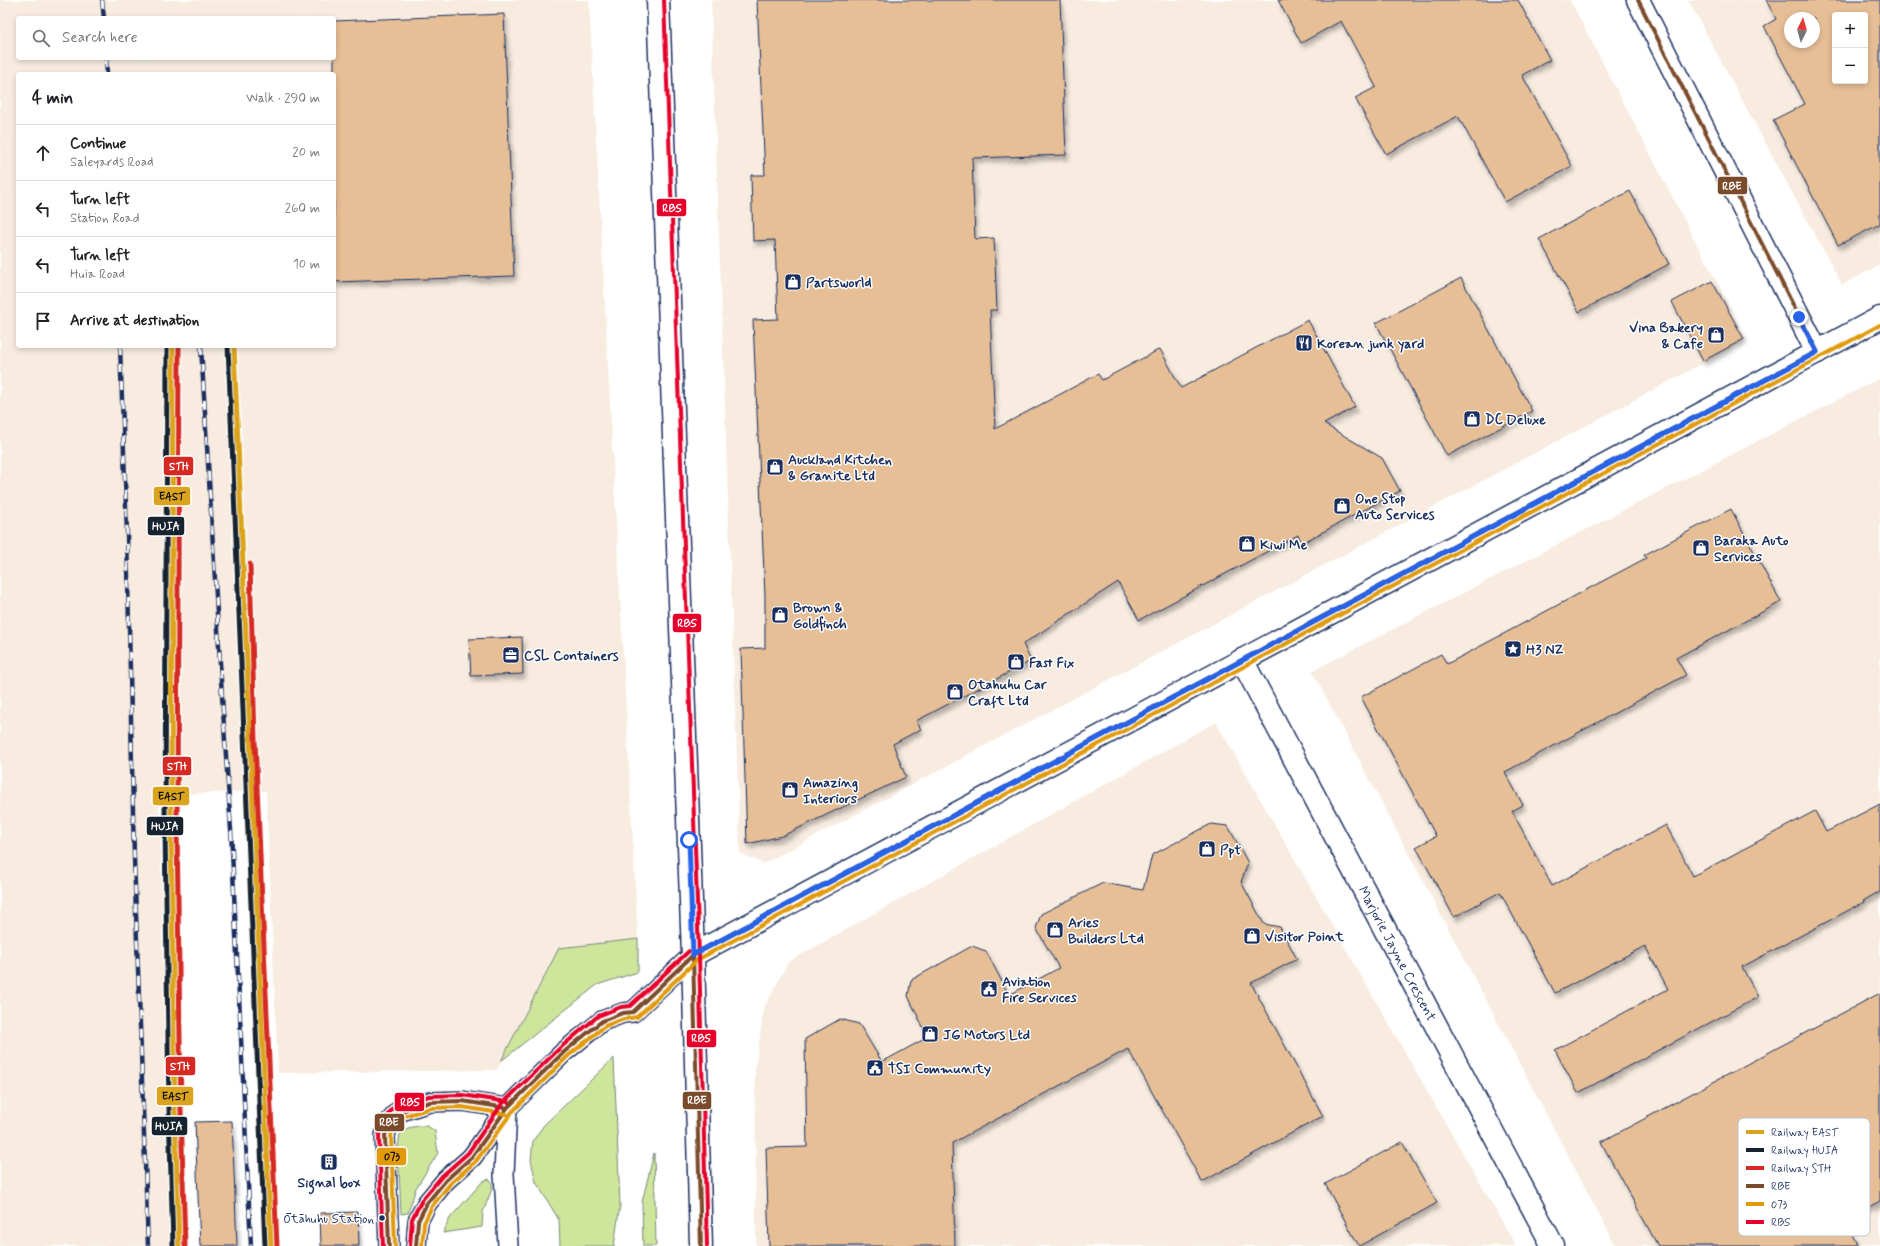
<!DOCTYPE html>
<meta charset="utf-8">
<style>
body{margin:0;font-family:Mynerve,sans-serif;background:#f6f6f6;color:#202124}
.controls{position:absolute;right:12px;top:12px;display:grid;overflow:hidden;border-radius:4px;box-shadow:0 2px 6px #0003}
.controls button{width:36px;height:36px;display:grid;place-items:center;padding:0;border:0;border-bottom:1px solid #e0e0e0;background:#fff;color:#202124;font:20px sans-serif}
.compass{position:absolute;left:1784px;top:12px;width:36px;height:36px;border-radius:50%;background:#fff;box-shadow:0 2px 6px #0003;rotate:5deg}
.stop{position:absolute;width:12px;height:12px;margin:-9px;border:3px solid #2563eb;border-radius:50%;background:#fff}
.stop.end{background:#2563eb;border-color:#fff;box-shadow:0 1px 4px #0008}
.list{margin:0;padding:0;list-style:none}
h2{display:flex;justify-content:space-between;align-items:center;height:52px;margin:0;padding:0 16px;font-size:17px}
h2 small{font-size:13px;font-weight:400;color:#757577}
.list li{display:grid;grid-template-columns:26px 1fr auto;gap:12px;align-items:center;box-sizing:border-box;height:56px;padding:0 16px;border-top:1px solid #e0e0e0}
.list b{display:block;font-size:15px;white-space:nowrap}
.list p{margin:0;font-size:13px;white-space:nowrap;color:#757577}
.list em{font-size:13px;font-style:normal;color:#757577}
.icon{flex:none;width:22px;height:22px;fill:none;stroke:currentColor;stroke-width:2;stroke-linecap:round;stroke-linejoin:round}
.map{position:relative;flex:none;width:1880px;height:1246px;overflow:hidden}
.search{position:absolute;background:#fff;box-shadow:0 2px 6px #0003;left:16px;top:16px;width:320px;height:44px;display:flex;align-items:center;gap:10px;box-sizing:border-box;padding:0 14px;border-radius:4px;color:#757577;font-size:15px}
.panel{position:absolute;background:#fff;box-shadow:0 2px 6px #0003;left:16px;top:72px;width:320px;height:276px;border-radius:4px}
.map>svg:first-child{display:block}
.built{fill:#f8ece0;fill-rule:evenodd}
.green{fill:#cfe59b;stroke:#758a7c}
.building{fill:#e6bf97;stroke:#1b2f5e;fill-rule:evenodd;filter:url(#shadow)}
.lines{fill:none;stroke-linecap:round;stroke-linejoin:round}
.service-casing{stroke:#1b2f5e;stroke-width:22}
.minor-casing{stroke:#1b2f5e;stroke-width:25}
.tertiary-casing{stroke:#1b2f5e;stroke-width:25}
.secondary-casing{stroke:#1b2f5e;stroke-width:25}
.service{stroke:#fff;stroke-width:19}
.minor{stroke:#fff;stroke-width:22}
.tertiary{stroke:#fff;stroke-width:22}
.secondary{stroke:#fff;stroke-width:22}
.rail-casing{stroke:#1b2f5e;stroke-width:4.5}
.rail{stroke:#fff;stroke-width:3;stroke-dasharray:9;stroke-linecap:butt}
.bus-1-casing{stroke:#fff;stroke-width:7}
.bus-2-casing{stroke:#fff;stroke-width:7}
.bus-3-casing{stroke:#fff;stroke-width:7}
.bus-1{stroke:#7a4b2a;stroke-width:4}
.bus-2{stroke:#e19a09;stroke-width:4}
.bus-3{stroke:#e4002b;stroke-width:4}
.rail-1-casing{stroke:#fff;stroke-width:8}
.rail-2-casing{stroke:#fff;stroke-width:8}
.rail-3-casing{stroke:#fff;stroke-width:8}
.rail-1{stroke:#dba41e;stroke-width:5}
.rail-2{stroke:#17232f;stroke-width:5}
.rail-3{stroke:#d52923;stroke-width:5}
.route{stroke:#2563eb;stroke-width:5}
.bus-dot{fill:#1b2f5e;stroke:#fff;stroke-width:1.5}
.labels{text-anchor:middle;stroke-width:3;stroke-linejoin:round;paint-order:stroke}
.bus-label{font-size:13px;fill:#1b2f5e;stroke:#fff;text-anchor:end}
.poi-label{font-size:14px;font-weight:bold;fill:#1b2f5e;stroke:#fff;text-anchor:start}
.street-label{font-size:14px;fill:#1b2f5e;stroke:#fff}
.key{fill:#fff;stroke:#bbc1cf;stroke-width:1}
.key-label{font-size:11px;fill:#1b2f5e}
.line-badge{stroke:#fff;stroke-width:1.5}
.badge-label{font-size:11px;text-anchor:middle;font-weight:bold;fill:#fff}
.pale-badge-label{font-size:11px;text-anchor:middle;font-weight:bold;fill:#111}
</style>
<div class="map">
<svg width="1880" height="1246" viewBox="0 0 1880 1246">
<defs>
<filter id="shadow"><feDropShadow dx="2.5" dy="4.5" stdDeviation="2" flood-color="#0004"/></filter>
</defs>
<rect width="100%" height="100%" fill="#fff"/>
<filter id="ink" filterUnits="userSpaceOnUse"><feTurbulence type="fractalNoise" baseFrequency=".025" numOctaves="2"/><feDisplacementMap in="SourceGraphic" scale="8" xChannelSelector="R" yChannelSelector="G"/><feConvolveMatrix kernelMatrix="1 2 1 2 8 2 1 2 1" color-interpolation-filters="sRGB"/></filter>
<g filter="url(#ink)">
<!-- built -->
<path class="built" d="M 0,0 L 589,0 L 638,939 L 559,948 L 497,1070 L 278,1073 L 266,791 L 159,795 L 171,1246 L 0,1246 ZM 18,18 L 334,18 L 334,58 L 18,58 ZM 18,74 L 334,74 L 334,346 L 18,346 Z
M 711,0 L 1570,0 L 1747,340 L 763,864 L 740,853 Z
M 1688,0 L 1880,0 L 1880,265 L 1842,285 ZM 1835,15 L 1865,15 L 1865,81 L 1835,81 ZM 1790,18 L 1814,18 L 1814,42 L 1790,42 Z
M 1880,378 L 1880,1246 L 1616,1246 L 1312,671 Z
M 1216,722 L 1516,1246 L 756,1246 L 755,1069 L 764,1008 L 788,962 Z"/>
<!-- green -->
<path class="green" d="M 638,939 L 638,972 L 597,985 L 501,1061 L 559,948 Z
M 614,1058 L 620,1205 L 614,1246 L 560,1246 L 559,1220 L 536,1182 L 531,1160 L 533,1141 L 543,1126 Z
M 418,1126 L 427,1126 L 435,1131 L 438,1153 L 416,1188 L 408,1213 L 401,1214 L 398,1147 L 400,1134 L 408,1128 Z
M 654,1153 L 656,1246 L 643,1246 L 642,1202 Z
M 488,1179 L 492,1182 L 492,1189 L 483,1212 L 482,1227 L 443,1233 L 450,1218 L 483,1181 Z"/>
<!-- building -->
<path class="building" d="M 757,0 L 1060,0 L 1066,155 L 972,158 L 975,239 L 994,238 L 997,310 L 990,310 L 995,429 L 1098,374 L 1102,380 L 1160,349 L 1181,388 L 1308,320 L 1355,407 L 1324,424 L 1382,458 L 1400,491 L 1302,543 L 1298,535 L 1139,620 L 1118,582 L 1023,644 L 1031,661 L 916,721 L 921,729 L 893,744 L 906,777 L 782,836 L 747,844 L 741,649 L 765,648 L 765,596 L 753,320 L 778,319 L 775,240 L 753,241 L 751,175 L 765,175 Z
M 1278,0 L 1518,0 L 1550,60 L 1522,75 L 1572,166 L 1505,202 L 1458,116 L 1386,154 L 1355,98 L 1376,87 L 1341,21 L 1301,43 Z
M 1766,0 L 1880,0 L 1880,224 L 1838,245 L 1773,120 L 1805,104 L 1764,26 L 1776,19 ZM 1835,15 L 1865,15 L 1865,81 L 1835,81 ZM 1790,18 L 1814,18 L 1814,42 L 1790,42 Z
M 504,14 L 514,276 L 334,282 L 334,21 Z
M 1630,191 L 1669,264 L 1579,312 L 1539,239 Z
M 1461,278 L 1532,411 L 1447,456 L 1376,323 Z
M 1712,281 L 1744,339 L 1703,361 L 1672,302 Z
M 1731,509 L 1781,602 L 1676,658 L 1686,675 L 1505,772 L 1523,805 L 1512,811 L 1552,886 L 1666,825 L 1693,876 L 1815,811 L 1826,832 L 1880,804 L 1880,891 L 1863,901 L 1864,902 L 1742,967 L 1758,997 L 1578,1093 L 1555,1050 L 1668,989 L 1645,946 L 1555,993 L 1500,892 L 1454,917 L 1416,847 L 1436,836 L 1361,697 L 1441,654 L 1447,664 L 1646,558 L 1644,555 Z
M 522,637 L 523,674 L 471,676 L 469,639 Z
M 1211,824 L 1228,826 L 1248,863 L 1241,882 L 1264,924 L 1280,927 L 1297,959 L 1251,983 L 1323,1116 L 1202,1182 L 1128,1049 L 952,1143 L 955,1246 L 769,1246 L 766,1148 L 807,1147 L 805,1039 L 840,1019 L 859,1024 L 882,1062 L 928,1037 L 908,996 L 911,980 L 972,946 L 986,951 L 1009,995 L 1059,968 L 1036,928 L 1041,914 L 1103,883 L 1143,890 L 1152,855 Z
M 1880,993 L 1880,1201 L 1844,1220 L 1858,1246 L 1658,1246 L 1601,1142 Z
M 232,1121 L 237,1246 L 200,1246 L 195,1122 Z
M 1402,1142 L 1437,1203 L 1359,1246 L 1325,1184 Z
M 358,1212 L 359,1246 L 321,1246 L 320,1213 Z"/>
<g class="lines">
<!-- service casing -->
<g class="service-casing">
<path id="service" d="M 507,1108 L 504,1174 L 508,1246
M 389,1246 L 385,1136 L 388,1124 L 398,1112 L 430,1102 L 462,1101 L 507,1108
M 416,1246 L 418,1221 L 427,1203 L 446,1180 L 472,1157 L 507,1108 L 564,1052 L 602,1021 L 623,1013 L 633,1012 L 693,955"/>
</g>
<!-- minor casing -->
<g class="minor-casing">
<g id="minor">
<path d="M 1638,0 L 1817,352"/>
<path id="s1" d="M 1242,660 L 1553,1246"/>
</g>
</g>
<!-- tertiary casing -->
<g class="tertiary-casing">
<path id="tertiary" d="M 693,955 L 1880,318"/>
</g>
<!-- secondary casing -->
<g class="secondary-casing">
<path id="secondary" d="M 658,0 L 693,955 L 701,1246"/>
</g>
<!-- service -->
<use href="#service" class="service"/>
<!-- minor -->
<use href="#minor" class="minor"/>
<!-- tertiary -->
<use href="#tertiary" class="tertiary"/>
<!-- secondary -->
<use href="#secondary" class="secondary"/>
<!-- rail casing -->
<g class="rail-casing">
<path id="rail" d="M 102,0 L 104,18
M 106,58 L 107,74
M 120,346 L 127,533 L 134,858 L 148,1246
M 201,346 L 222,696 L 231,830 L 251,1246"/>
</g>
<!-- rail -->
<use href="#rail" class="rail"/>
<!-- bus-1 casing -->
<g class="bus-1-casing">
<path id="bus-1" d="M 693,955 L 701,1246
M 389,1246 L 385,1136 L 388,1124 L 398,1112 L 430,1102 L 462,1101 L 507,1108
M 416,1246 L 418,1221 L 427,1203 L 446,1180 L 472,1157 L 507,1108 L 564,1052 L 602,1021 L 623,1013 L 633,1012 L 693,955 L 1817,352 L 1638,0"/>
</g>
<!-- bus-2 casing -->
<g class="bus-2-casing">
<path id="bus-2" d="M 395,1246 L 391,1137 L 393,1127 L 401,1117 L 431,1108 L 462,1107 L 506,1114
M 422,1246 L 424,1223 L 432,1206 L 450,1184 L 476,1161 L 512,1112 L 568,1056 L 605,1026 L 624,1019 L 637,1017 L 697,960 L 1880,325"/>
</g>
<!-- bus-3 casing -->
<g class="bus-3-casing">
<path id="bus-3" d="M 664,0 L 699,955 L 707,1246
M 383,1246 L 379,1136 L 383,1121 L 394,1107 L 429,1096 L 462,1095 L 508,1102
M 410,1246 L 412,1219 L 422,1200 L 442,1176 L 468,1153 L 502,1104 L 560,1048 L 598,1016 L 621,1007 L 630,1006 L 689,951"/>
</g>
<!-- bus-1 -->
<use href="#bus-1" class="bus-1"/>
<!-- bus-2 -->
<use href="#bus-2" class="bus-2"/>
<!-- bus-3 -->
<use href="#bus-3" class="bus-3"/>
<!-- rail-1 casing -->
<g class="rail-1-casing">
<path id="rail-1" d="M 173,346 L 171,828 L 175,1110 L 179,1246
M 234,346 L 271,1246"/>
</g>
<!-- rail-2 casing -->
<g class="rail-2-casing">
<path id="rail-2" d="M 167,346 L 165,828 L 169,1110 L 173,1246
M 228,346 L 265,1246"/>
</g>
<!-- rail-3 casing -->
<g class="rail-3-casing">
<path id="rail-3" d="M 179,346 L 177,828 L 181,1110 L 185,1246
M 250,564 L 255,740 L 277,1246"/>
</g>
<!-- rail-1 -->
<use href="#rail-1" class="rail-1"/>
<!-- rail-2 -->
<use href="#rail-2" class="rail-2"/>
<!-- rail-3 -->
<use href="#rail-3" class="rail-3"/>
</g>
</g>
<g class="lines" filter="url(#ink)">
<!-- route -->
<path class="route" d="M 689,840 L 693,955 L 1817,352 L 1799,317"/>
</g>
<!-- icons -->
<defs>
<g id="shop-square" transform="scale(0.9)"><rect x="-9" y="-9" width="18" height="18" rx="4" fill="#1b2f5e" stroke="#fff"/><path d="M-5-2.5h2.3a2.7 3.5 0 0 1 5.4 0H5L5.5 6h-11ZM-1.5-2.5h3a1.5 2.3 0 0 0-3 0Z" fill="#fff"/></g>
<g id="restaurant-square" transform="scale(0.9)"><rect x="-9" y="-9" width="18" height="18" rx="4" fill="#1b2f5e" stroke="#fff"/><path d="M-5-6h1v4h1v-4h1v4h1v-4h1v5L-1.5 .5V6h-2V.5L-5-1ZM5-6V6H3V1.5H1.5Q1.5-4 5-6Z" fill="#fff"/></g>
<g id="sight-square" transform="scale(0.9)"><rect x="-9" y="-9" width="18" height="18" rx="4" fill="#1b2f5e" stroke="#fff"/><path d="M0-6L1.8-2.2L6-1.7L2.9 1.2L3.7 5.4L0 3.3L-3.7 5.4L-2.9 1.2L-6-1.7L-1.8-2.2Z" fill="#fff"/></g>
<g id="office-square" transform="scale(0.9)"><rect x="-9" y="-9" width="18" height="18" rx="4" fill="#1b2f5e" stroke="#fff"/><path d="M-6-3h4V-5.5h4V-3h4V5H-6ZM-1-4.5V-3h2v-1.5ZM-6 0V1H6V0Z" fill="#fff"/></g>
<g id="civic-square" transform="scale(0.9)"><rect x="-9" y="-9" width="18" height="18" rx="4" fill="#1b2f5e" stroke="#fff"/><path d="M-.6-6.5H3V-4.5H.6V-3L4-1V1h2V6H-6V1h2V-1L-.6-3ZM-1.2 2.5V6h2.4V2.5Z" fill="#fff"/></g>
<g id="building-square" transform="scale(0.9)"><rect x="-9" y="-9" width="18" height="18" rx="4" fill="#1b2f5e" stroke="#fff"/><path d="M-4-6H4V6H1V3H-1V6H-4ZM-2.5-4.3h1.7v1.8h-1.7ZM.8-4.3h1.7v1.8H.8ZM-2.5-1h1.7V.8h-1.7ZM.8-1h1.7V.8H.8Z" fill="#fff"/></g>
</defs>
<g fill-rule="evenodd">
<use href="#shop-square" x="793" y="282"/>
<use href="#shop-square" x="1716" y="335"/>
<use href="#restaurant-square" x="1304" y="343"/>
<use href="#shop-square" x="1472" y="419"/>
<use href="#shop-square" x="775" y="467"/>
<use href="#shop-square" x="1342" y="506"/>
<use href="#shop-square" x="1247" y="544"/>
<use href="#shop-square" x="1701" y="548"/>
<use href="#shop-square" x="780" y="615"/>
<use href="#sight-square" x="1513" y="649"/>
<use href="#office-square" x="511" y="655"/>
<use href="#shop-square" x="1016" y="662"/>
<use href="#shop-square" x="955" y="692"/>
<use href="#shop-square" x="790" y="790"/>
<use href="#shop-square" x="1207" y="849"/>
<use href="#shop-square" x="1055" y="930"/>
<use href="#shop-square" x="1252" y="936"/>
<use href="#civic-square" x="989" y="989"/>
<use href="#shop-square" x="930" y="1034"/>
<use href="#civic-square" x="875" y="1068"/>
<use href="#building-square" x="329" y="1162"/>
</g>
<!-- markers -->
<circle class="bus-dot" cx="382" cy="1218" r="3.5"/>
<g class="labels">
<!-- bus labels -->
<g class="bus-label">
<text x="374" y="1223">Ōtāhuhu Station</text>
</g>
<!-- poi labels -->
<g class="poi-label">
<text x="806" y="287">Partsworld</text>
<text x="1703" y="332" text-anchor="end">Vina Bakery<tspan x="1703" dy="16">&amp; Cafe</tspan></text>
<text x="1317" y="348">Korean junk yard</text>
<text x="1485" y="424">DC Deluxe</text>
<text x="788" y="464">Auckland Kitchen<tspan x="788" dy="16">&amp; Granite Ltd</tspan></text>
<text x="1355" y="503">One Stop<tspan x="1355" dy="16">Auto Services</tspan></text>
<text x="1714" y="545">Baraka Auto<tspan x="1714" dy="16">Services</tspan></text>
<text x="1260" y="549">Kiwi Me</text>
<text x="793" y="612">Brown &amp;<tspan x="793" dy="16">Goldfinch</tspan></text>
<text x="1526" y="654">H3 NZ</text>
<text x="524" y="660">CSL Containers</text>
<text x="1029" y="667">Fast Fix</text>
<text x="968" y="689">Otahuhu Car<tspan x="968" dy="16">Craft Ltd</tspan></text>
<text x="803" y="787">Amazing<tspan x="803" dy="16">Interiors</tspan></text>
<text x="1220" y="854">Ppt</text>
<text x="1068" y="927">Aries<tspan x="1068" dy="16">Builders Ltd</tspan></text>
<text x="1265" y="941">Visitor Point</text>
<text x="1002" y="986">Aviation<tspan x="1002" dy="16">Fire Services</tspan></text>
<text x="943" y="1039">JG Motors Ltd</text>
<text x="888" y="1073">TSI Community</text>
<text x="329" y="1187" text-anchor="middle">Signal box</text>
</g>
<!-- street labels -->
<g class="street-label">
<text dy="5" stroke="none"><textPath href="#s1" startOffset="332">Marjorie Jayne Crescent</textPath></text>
</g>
</g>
<!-- legend -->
<rect x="1738" y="1118" width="132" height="118" rx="6" class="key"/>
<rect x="1746" y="1130" width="18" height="4" fill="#dba41e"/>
<rect x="1746" y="1148" width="18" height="4" fill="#17232f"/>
<rect x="1746" y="1166" width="18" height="4" fill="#d52923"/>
<rect x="1746" y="1184" width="18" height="4" fill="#7a4b2a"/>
<rect x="1746" y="1202" width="18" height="4" fill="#e19a09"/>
<rect x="1746" y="1220" width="18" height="4" fill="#e4002b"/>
<g class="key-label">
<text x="1771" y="1136">Railway EAST</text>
<text x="1771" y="1154">Railway HUIA</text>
<text x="1771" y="1172">Railway STH</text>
<text x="1771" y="1190">RBE</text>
<text x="1771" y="1208">073</text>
<text x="1771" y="1226">RBS</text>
</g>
<g class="line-badge">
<rect x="1717" y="176" width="31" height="19" rx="4" fill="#7a4b2a"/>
<rect x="656" y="198" width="31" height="19" rx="4" fill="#e4002b"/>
<rect x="163" y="456" width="31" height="20" rx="4" fill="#d52923"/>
<rect x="153" y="486" width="38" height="20" rx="4" fill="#dba41e"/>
<rect x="147" y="516" width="38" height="20" rx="4" fill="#17232f"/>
<rect x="672" y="613" width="30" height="20" rx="4" fill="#e4002b"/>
<rect x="162" y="756" width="30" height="20" rx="4" fill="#d52923"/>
<rect x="152" y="786" width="38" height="20" rx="4" fill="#dba41e"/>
<rect x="146" y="816" width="38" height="20" rx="4" fill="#17232f"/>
<rect x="686" y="1029" width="31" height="19" rx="4" fill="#e4002b"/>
<rect x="165" y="1056" width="31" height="20" rx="4" fill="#d52923"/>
<rect x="156" y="1086" width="38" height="20" rx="4" fill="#dba41e"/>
<rect x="682" y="1091" width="30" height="19" rx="4" fill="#7a4b2a"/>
<rect x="394" y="1092" width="31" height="20" rx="4" fill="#e4002b"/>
<rect x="374" y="1113" width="31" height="19" rx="4" fill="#7a4b2a"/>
<rect x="151" y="1116" width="37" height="20" rx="4" fill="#17232f"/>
<rect x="376" y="1147" width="31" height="19" rx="4" fill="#e19a09"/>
</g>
<g class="badge-label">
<text x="1732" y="190">RBE</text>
<text x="672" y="212">RBS</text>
<text x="179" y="470">STH</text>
<text x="166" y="530">HUIA</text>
<text x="687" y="627">RBS</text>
<text x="177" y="770">STH</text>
<text x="165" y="830">HUIA</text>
<text x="701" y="1042">RBS</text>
<text x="180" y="1070">STH</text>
<text x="697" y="1104">RBE</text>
<text x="410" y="1106">RBS</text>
<text x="389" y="1126">RBE</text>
<text x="169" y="1130">HUIA</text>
</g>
<g class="pale-badge-label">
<text x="172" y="500">EAST</text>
<text x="171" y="800">EAST</text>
<text x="175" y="1100">EAST</text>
<text x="392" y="1160">073</text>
</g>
</svg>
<div class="controls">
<button>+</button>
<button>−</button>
</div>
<svg class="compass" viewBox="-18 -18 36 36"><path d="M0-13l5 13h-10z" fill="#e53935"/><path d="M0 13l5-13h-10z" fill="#757577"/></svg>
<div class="stop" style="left:689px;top:840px"></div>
<div class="stop end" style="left:1799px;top:317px"></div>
<div class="search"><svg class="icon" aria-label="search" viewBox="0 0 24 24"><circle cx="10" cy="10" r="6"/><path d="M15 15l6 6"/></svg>Search here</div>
<section class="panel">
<h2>4 min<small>Walk · 290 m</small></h2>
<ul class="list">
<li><svg class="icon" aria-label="ahead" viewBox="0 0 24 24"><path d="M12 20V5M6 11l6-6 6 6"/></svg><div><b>Continue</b><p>Saleyards Road</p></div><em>20 m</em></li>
<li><svg class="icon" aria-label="left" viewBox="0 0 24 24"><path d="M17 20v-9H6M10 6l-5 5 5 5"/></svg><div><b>Turn left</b><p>Station Road</p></div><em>260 m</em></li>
<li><svg class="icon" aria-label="left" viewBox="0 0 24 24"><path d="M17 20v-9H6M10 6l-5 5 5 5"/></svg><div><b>Turn left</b><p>Huia Road</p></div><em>10 m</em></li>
<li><svg class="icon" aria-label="arrive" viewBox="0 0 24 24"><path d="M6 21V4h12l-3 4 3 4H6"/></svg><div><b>Arrive at destination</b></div></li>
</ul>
</section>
</div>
